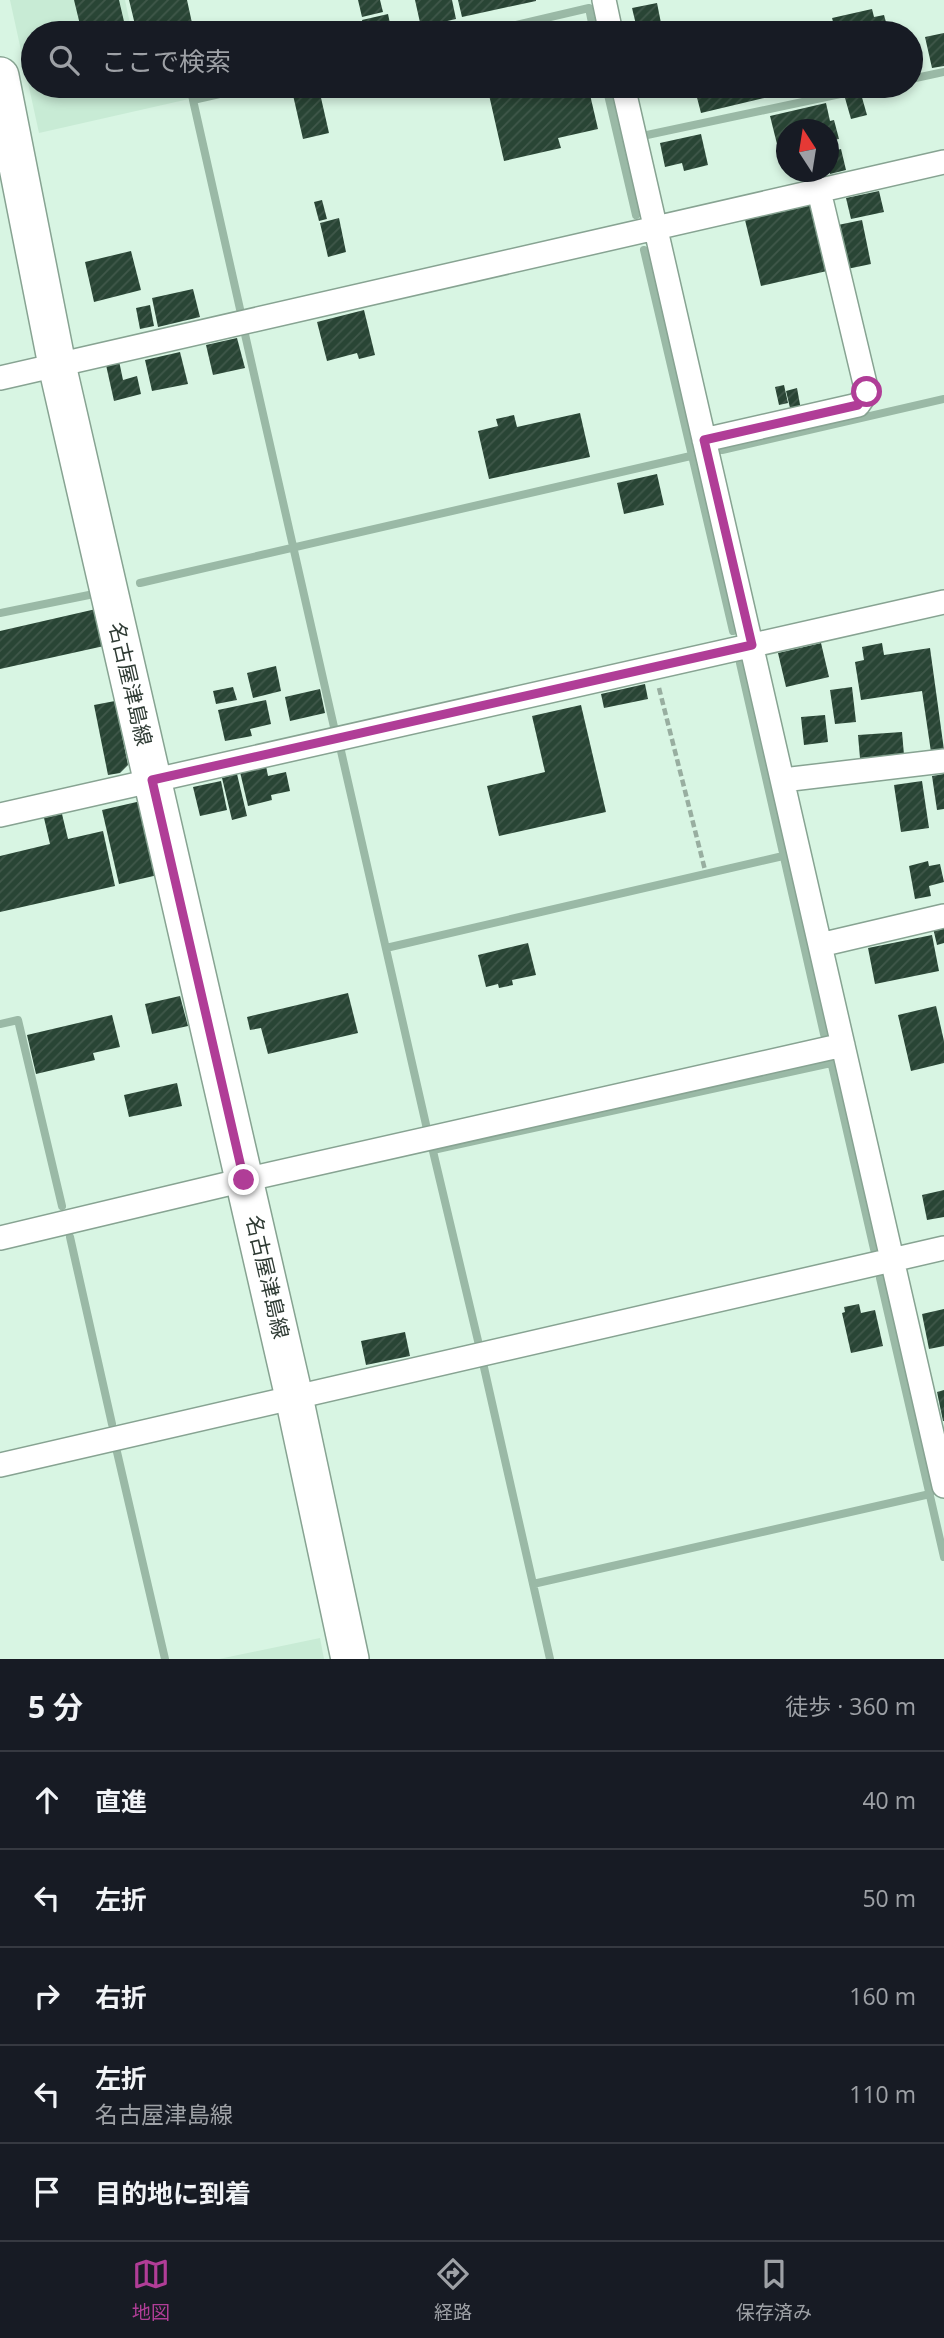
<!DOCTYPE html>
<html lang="ja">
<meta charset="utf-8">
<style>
body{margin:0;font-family:"Open Sans","Noto Sans JP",sans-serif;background:#242831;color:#f1f3f6}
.compass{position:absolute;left:776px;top:119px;width:63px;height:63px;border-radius:50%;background:#171b24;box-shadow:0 4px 10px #0003;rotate:348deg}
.stop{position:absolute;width:21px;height:21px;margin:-16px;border:5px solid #b03d97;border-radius:50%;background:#fff}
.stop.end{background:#b03d97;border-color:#fff;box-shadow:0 2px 7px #0008}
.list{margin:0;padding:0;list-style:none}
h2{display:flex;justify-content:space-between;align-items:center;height:91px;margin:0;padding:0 28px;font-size:30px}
h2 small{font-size:23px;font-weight:400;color:#9ea1a6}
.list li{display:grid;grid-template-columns:46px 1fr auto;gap:21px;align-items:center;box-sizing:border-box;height:98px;padding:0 28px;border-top:2px solid #363941}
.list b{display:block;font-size:26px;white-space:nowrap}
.list p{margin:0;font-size:23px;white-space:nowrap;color:#9ea1a6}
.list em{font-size:23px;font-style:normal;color:#9ea1a6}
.icon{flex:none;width:38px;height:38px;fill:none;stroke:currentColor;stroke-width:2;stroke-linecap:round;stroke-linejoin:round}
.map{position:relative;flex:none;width:944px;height:1659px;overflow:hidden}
.search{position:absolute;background:#171b24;box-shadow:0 4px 10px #0003;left:21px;right:21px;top:21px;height:77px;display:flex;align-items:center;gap:18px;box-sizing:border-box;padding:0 24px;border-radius:38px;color:#9ea1a6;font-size:26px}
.sheet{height:581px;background:#171b24}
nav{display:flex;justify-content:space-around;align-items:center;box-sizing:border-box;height:98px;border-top:2px solid #363941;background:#171b24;font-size:19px;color:#9ea1a6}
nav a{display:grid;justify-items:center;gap:4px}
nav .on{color:#b03d97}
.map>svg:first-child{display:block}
.built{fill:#c8ebd5}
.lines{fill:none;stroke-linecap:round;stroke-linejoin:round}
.stream{stroke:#9ab9a6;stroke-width:8}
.building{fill:url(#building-hatch)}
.street-casing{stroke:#87a392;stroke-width:26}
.primary-casing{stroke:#87a392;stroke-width:40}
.path{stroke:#98aea0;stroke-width:4.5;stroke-dasharray:7 3.5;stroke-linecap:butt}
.street{stroke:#fff;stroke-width:23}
.primary{stroke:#fff;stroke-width:37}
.route{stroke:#b03d97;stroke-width:9}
.labels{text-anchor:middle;stroke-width:7;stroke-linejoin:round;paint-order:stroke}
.street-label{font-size:21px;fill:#2f3b34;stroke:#fff}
</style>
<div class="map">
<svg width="944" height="1659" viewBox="0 0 944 1659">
<defs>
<pattern id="building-hatch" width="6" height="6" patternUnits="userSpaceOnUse" patternTransform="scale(1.75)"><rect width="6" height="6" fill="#294535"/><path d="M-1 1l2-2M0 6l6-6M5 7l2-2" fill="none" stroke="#40584a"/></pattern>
</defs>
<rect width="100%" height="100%" fill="#d8f5e3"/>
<!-- built -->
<path class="built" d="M 10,0 L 125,0 L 132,33 L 33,33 L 33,86 L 186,86 L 189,99 L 39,133 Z
M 320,1638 L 324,1659 L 219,1659 Z"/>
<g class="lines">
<!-- stream -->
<path class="stream" d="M 482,33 L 589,8 L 594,33
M 911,79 L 944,72
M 190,86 L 193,100
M 606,86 L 636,215
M 647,135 L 878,86
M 644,250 L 733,631
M 240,309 L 193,100 L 256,86
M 244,330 L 334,727
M 722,450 L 944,399
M 140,583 L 695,455
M 0,613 L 89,595
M 740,663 L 824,1034
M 341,751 L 427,1129
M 386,948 L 783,856
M 0,1024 L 18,1020 L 62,1206
M 831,1061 L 874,1249
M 432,1147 L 479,1345
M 433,1150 L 831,1063
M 70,1237 L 112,1424
M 880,1278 L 944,1557
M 483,1363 L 550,1659
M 117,1452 L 165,1659
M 533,1584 L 930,1494"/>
</g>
<!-- building -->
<path class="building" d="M 74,0 L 119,0 L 126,30 L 110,33 L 82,33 Z
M 129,0 L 187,0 L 192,23 L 147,33 L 137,33 Z
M 358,0 L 380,0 L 383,12 L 362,17 Z
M 415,0 L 452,0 L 456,19 L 421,27 Z
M 458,0 L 536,0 L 536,1 L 462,17 Z
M 657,3 L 662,28 L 674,25 L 675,33 L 638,33 L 632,8 Z
M 872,9 L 874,17 L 884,15 L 889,33 L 836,33 L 832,18 Z
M 388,14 L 392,33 L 365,33 L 362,20 Z
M 574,23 L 576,33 L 536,33 L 536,32 Z
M 944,33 L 944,66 L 932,68 L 925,37 Z
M 487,86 L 588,86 L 598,129 L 558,138 L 561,148 L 504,161 Z
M 694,86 L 775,86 L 777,95 L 701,113 Z
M 319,89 L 329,133 L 303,139 L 293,95 Z
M 861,94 L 867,115 L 851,119 L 845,98 Z
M 826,103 L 830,121 L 834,120 L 839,139 L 828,141 L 828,130 L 786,130 L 786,151 L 779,152 L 770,116 Z
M 701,134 L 708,165 L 684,171 L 682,163 L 665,167 L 660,143 Z
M 841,149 L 846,170 L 830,174 L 828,152 Z
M 879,191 L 884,212 L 851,219 L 846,198 Z
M 322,200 L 327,219 L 319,221 L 314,202 Z
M 812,205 L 827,271 L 761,286 L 745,220 Z
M 339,218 L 346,252 L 328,257 L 320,223 Z
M 862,220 L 871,264 L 847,269 L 838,225 Z
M 131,251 L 141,290 L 94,302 L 85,262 Z
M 193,289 L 200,317 L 158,327 L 152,298 Z
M 150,305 L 154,326 L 140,329 L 136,308 Z
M 364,310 L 375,355 L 359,359 L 357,353 L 327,361 L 317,322 Z
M 237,338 L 245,368 L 213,375 L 206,345 Z
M 180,352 L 188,384 L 152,391 L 145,360 Z
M 119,361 L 123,380 L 137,376 L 141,394 L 114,401 L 106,365 Z
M 784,385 L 788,403 L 779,405 L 775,387 Z
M 797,388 L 801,410 L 791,412 L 786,391 Z
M 580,413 L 590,457 L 489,479 L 478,431 L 498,426 L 496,419 L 514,415 L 517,427 Z
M 657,474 L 664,505 L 624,514 L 617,483 Z
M 96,609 L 104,646 L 0,669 L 0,631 Z
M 821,643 L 829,677 L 786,687 L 778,653 Z
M 882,643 L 884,655 L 930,648 L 944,750 L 931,752 L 922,691 L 861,700 L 855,662 L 864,660 L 862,647 Z
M 276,666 L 281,691 L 253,698 L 247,673 Z
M 645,684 L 648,699 L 604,708 L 601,694 Z
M 233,687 L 237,700 L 216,704 L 213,691 Z
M 852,687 L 856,722 L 835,724 L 830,690 Z
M 320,689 L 325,713 L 290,721 L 285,697 Z
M 266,700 L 271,724 L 250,729 L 252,736 L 225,741 L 218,710 Z
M 115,701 L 128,765 L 120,773 L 108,775 L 94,705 Z
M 581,705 L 606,812 L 499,836 L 487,786 L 545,772 L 532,716 Z
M 825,715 L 828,742 L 804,745 L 801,717 Z
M 902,732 L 904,755 L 860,758 L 858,735 Z
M 266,766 L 268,776 L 286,772 L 290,791 L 271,795 L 272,800 L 248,806 L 240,772 Z
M 237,774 L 247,816 L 232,820 L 222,778 Z
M 944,774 L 944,809 L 937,810 L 932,776 Z
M 221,781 L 227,810 L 200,816 L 193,787 Z
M 922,781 L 929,828 L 901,832 L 894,785 Z
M 141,801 L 158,875 L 119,884 L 102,810 Z
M 62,814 L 68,839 L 103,831 L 115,886 L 0,912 L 0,856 L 50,844 L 44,818 Z
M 928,861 L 929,866 L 940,864 L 944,882 L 929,886 L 931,896 L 915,899 L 909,866 Z
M 944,926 L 944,943 L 937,945 L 933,928 Z
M 932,935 L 939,971 L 875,984 L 868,948 Z
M 528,943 L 536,975 L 512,980 L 513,985 L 499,988 L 498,984 L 486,987 L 478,955 Z
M 348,993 L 358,1033 L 268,1054 L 261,1028 L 250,1030 L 247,1017 Z
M 180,996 L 188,1026 L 152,1034 L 145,1004 Z
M 936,1006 L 944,1041 L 944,1063 L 911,1071 L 898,1015 Z
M 112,1015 L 120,1047 L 93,1053 L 95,1060 L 36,1074 L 27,1035 Z
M 177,1083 L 182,1106 L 129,1117 L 124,1095 Z
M 944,1190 L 944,1217 L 927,1220 L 922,1195 Z
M 859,1304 L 861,1313 L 875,1310 L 883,1346 L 851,1353 L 842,1313 L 845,1312 L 844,1307 Z
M 944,1309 L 944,1346 L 929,1349 L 922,1314 Z
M 405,1332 L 410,1356 L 366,1365 L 361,1341 Z
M 944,1390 L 944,1421 L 943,1421 L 937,1392 Z"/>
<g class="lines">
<!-- street casing -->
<g class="street-casing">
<path id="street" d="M 604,0 L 611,33
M 623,86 L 944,1486
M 0,378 L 944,162
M 704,440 L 858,405 L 867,392 L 819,191
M 783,780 L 944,761
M 0,815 L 944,602
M 820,945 L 944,916
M 0,1238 L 244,1180 L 843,1045
M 0,1465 L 944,1248"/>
</g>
<!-- primary casing -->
<g class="primary-casing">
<path id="primary" d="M 0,76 L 57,365 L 294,1397 L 350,1659"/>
</g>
<!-- path -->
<path class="path" d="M 659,688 L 705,870"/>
<!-- street -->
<use href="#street" class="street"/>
<!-- primary -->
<use href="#primary" class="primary"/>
</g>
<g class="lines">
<!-- route -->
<path class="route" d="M 244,1180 L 152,780 L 752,645 L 704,440 L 858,405 L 867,392"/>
</g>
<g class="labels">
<!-- street labels -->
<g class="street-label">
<text transform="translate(130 684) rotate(77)" y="7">名古屋津島線</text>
<text transform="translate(267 1277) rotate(77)" y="7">名古屋津島線</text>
</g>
</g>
</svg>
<svg class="compass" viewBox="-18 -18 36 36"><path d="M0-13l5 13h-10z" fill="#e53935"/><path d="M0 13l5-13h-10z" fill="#9ea1a6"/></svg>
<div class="stop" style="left:867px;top:392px"></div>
<div class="stop end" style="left:244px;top:1180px"></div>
<div class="search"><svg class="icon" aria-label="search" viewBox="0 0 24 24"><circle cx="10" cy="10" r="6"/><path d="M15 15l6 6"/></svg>ここで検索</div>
</div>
<section class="sheet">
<h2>5 分<small>徒歩 · 360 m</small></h2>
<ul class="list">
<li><svg class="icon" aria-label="ahead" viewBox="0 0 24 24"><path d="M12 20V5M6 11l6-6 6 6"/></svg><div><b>直進</b></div><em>40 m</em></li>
<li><svg class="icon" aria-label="left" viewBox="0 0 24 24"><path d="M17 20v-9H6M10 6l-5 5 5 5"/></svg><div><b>左折</b></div><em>50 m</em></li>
<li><svg class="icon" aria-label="right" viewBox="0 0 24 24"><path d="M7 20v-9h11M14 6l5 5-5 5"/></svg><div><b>右折</b></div><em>160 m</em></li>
<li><svg class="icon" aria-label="left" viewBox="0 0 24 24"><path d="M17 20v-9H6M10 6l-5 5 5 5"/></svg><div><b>左折</b><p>名古屋津島線</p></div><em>110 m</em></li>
<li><svg class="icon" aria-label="arrive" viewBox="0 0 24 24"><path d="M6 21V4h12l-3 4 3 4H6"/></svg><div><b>目的地に到着</b></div></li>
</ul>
</section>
<nav>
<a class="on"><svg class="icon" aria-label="map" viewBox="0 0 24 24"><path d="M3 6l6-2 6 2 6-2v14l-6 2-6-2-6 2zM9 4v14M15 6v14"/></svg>地図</a>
<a><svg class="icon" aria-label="directions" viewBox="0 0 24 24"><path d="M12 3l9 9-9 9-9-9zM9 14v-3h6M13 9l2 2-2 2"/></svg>経路</a>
<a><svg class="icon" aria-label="saved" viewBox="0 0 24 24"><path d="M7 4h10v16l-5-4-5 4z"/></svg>保存済み</a>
</nav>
